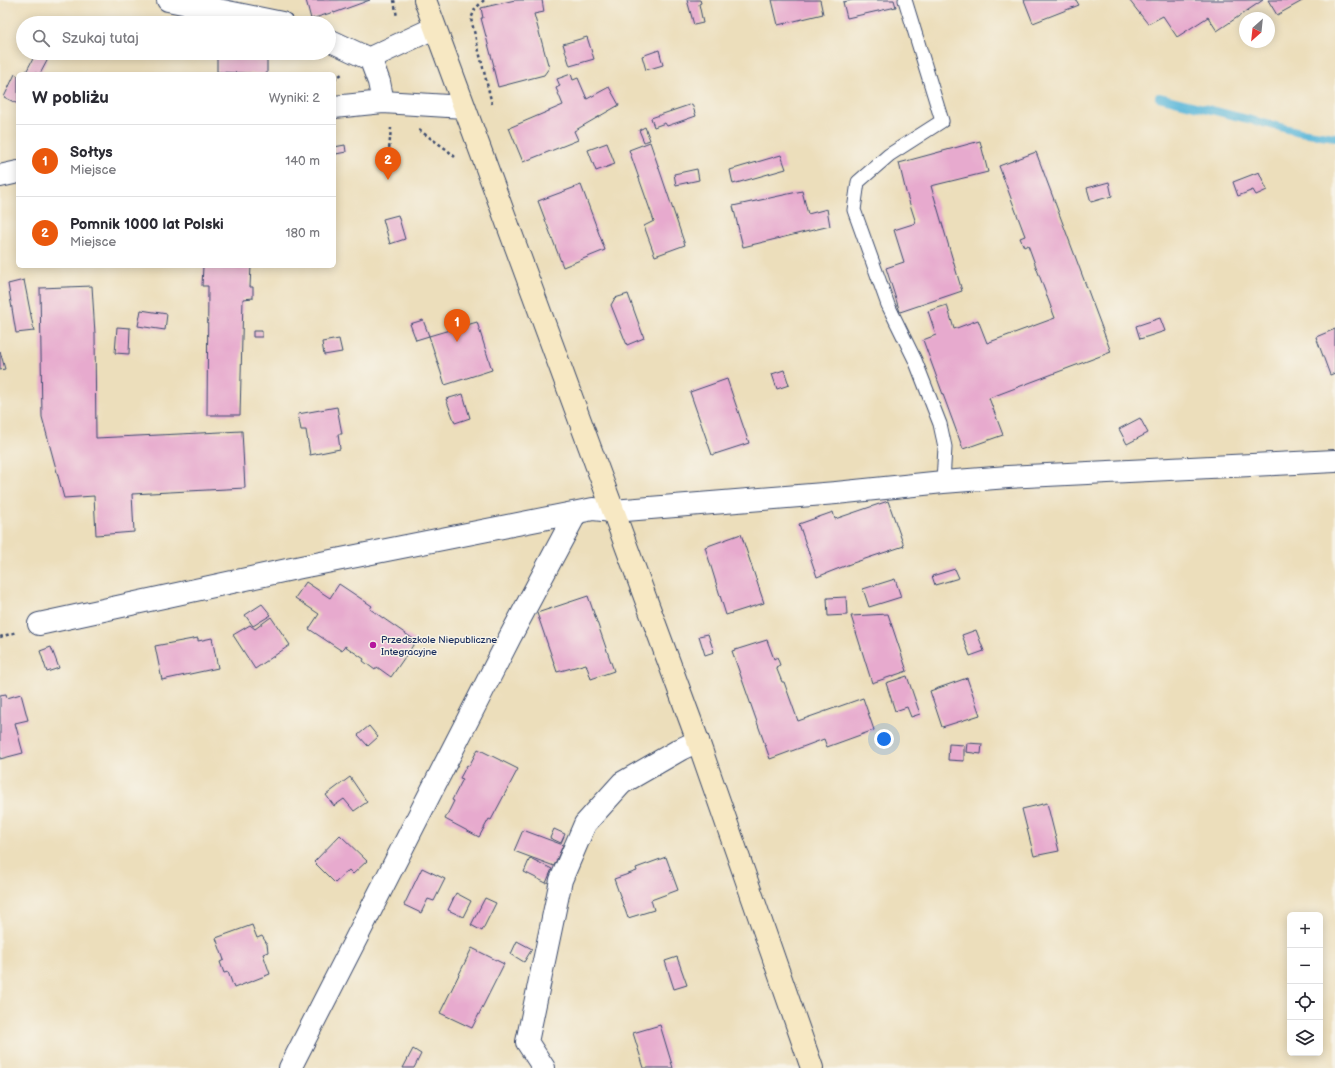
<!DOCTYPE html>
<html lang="pl">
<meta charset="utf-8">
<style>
body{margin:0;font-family:"Balsamiq Sans",sans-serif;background:#f7f7f7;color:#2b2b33}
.controls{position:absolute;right:12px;bottom:12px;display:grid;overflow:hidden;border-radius:6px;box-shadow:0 2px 10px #0003}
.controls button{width:36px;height:36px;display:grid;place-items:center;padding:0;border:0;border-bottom:1px solid #e1e1e2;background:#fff;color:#2b2b33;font:20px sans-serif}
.compass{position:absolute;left:1239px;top:12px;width:36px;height:36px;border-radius:50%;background:#fff;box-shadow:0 2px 10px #0003;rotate:207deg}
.you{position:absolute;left:884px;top:739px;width:14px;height:14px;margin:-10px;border:3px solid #fff;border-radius:50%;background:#1a73e8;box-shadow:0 0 0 6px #1a73e833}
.badge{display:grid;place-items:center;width:26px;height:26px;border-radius:50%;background:#ea580c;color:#fff;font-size:13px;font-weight:700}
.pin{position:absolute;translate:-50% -33px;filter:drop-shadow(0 1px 2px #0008)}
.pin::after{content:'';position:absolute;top:21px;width:14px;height:12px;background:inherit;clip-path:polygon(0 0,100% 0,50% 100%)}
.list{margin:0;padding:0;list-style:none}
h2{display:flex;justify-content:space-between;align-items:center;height:52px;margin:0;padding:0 16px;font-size:17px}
h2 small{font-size:13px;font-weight:400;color:#7c7c81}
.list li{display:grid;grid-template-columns:26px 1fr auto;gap:12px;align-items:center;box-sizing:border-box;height:72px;padding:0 16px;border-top:1px solid #e1e1e2}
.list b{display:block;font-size:15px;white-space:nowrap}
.list p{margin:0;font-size:13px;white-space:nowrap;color:#7c7c81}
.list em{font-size:13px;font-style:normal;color:#7c7c81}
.icon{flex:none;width:22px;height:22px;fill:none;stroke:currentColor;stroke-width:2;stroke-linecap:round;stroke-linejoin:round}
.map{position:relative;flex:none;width:1335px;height:1068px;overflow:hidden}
.search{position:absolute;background:#fff;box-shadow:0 2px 10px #0003;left:16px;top:16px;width:320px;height:44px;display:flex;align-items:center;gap:10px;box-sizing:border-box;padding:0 14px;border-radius:22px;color:#7c7c81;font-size:15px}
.panel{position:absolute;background:#fff;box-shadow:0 2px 10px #0003;left:16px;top:72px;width:320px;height:196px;border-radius:6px}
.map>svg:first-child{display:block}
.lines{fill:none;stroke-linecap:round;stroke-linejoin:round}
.stream{stroke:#5cb8da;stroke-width:8}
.building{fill:#e7aace}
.service-casing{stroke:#3a496c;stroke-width:15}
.minor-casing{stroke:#3a496c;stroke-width:24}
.tertiary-casing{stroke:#3a496c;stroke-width:24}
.secondary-casing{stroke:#3a496c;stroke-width:24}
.path{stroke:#3a496c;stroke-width:2.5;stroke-dasharray:3 3;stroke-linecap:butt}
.service{stroke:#fff;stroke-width:13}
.minor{stroke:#fff;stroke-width:22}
.tertiary{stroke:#fff;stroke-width:22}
.secondary{stroke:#f7e8c3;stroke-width:22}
.poi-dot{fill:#b5179e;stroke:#f7f3e8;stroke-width:1.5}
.labels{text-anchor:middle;stroke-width:3;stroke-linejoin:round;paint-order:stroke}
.poi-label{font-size:10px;fill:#1b2f5e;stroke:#f7f3e8;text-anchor:start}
</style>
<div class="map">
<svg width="1335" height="1068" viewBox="0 0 1335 1068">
<rect width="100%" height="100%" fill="#f7f3e8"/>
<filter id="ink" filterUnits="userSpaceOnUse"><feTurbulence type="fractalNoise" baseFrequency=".025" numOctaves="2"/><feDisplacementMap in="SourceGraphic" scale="8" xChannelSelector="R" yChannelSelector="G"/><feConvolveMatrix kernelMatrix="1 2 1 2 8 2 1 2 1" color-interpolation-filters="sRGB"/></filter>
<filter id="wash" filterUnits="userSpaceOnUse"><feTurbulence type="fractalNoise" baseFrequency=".012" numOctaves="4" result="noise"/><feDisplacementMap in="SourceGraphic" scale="16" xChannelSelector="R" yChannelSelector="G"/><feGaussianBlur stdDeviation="0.9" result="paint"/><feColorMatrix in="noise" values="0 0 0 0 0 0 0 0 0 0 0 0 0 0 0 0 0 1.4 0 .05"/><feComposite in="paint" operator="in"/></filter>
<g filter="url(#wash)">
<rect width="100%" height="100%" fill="#ecdebb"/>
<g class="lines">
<!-- stream -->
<path class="stream" d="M 1159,97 L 1300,132 L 1335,137"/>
</g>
<g id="blocks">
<!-- building -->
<path class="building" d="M 306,0 L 370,0 L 334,13 L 334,12 L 311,19 Z
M 515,0 L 542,0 L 544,12 L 534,14 L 549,68 L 544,75 L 498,87 L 493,67 L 494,66 L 481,18 L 483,18 L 481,8 Z
M 687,0 L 700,0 L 701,3 L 699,4 L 703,23 L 694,25 Z
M 772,0 L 820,0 L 823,14 L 778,25 Z
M 853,0 L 894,0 L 896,7 L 847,18 L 843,2 Z
M 1024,0 L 1076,0 L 1079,5 L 1033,23 Z
M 1129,0 L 1263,0 L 1217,31 L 1208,17 L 1177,37 L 1163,16 L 1148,24 Z
M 1268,0 L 1304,0 L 1277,15 Z
M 587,37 L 594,59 L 570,66 L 563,44 Z
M 659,50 L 663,65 L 646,70 L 642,56 Z
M 36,53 L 48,59 L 40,74 L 35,73 L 35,74 L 25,74 Z
M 217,53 L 267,53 L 267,74 L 217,72 Z
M 15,74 L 18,76 L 18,104 L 4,97 Z
M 571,74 L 573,80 L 578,78 L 587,99 L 609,87 L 619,105 L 574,131 L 578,140 L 523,162 L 509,128 L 563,105 L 556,88 L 560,86 L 557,79 Z
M 692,104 L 696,116 L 667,126 L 665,123 L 654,127 L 651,118 Z
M 645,127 L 650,140 L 644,142 L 639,130 Z
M 980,141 L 988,172 L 931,186 L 962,291 L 900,312 L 886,268 L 904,262 L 894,230 L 916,223 L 906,192 L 899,163 Z
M 650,142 L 685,245 L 655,256 L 644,226 L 654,221 L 629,150 Z
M 607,143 L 615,164 L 596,171 L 588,150 Z
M 345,145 L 346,152 L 336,154 L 334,147 Z
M 1036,152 L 1111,352 L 989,398 L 1003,435 L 963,449 L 923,340 L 936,335 L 928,311 L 947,305 L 954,329 L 978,320 L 987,343 L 1055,318 L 1028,245 L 1024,247 L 1020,238 L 1025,236 L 999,166 Z
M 781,155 L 786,169 L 733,184 L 730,170 Z
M 697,169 L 699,180 L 676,185 L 674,174 Z
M 1259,172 L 1267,190 L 1256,195 L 1253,190 L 1238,196 L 1233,182 Z
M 1109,182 L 1112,196 L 1091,202 L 1087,188 Z
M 581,185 L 605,250 L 563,267 L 538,201 Z
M 802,191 L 808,214 L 827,209 L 830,226 L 743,247 L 733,206 Z
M 398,215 L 405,239 L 390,244 L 383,219 Z
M 203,266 L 251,266 L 250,287 L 253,287 L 253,298 L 243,299 L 240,415 L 207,415 L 208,286 L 202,286 Z
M 24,280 L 34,331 L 16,333 L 8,284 Z
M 92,286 L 95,334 L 96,438 L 242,431 L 245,488 L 132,494 L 134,532 L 96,535 L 94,496 L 64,498 L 42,417 L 40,288 Z
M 628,294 L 644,338 L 627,345 L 611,305 L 615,298 Z
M 141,310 L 167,314 L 165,330 L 138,326 Z
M 1160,318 L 1165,331 L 1140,339 L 1136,326 Z
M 423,320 L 429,336 L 416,340 L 410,324 Z
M 477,322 L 492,370 L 445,385 L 429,336 Z
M 117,327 L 130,328 L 129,354 L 115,353 Z
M 1335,329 L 1335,373 L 1330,375 L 1316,337 Z
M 253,331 L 262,331 L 262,337 L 253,337 Z
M 339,339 L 342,352 L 324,355 L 322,342 Z
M 0,351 L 5,369 L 0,370 Z
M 784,370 L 789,385 L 777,389 L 772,374 Z
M 727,379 L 749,443 L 712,455 L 690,392 Z
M 463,394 L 470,418 L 455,423 L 446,399 Z
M 337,407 L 342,434 L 338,434 L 340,449 L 310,455 L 306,430 L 301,430 L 298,414 Z
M 1140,418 L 1148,433 L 1127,444 L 1119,429 Z
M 888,501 L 904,546 L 850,564 L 817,577 L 799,524 L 833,512 L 835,519 Z
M 741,534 L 764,603 L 726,615 L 705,547 Z
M 955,569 L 959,578 L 935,585 L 932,576 Z
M 895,579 L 901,597 L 869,607 L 863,589 Z
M 306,582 L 330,598 L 339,584 L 372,606 L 370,609 L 416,641 L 391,677 L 377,667 L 375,670 L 363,661 L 364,659 L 345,646 L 342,651 L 309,629 L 319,614 L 295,598 Z
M 588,596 L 614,671 L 591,679 L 586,664 L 557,672 L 537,613 Z
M 846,597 L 847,615 L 828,616 L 827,598 Z
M 262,604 L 271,615 L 253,626 L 245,615 Z
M 888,614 L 907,671 L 872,683 L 851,616 Z
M 271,617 L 290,645 L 255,669 L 233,635 L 250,625 L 255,629 Z
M 976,630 L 984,651 L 970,656 L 962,635 Z
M 708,634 L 714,652 L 705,655 L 699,636 Z
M 198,638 L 198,641 L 212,638 L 218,668 L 162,680 L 155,646 Z
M 767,640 L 774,659 L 777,657 L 780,665 L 776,667 L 782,682 L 784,682 L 798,721 L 863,698 L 874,730 L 827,747 L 824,739 L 770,759 L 732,651 Z
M 51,647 L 59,668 L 47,672 L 40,651 Z
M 907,676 L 920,714 L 911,717 L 907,707 L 895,711 L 886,683 Z
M 967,678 L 980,715 L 942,727 L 930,691 Z
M 6,694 L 7,698 L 21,694 L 28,720 L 15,723 L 23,753 L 0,759 L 0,695 Z
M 369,726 L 378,737 L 368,746 L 358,735 Z
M 967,743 L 982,744 L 981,754 L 966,752 Z
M 949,744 L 964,745 L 964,761 L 948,760 Z
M 478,749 L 518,769 L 491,820 L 489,819 L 479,837 L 445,819 L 454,801 L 452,800 L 463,779 L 460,778 L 467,765 L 469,766 Z
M 350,777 L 367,802 L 354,811 L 344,799 L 334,806 L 326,795 Z
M 1047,803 L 1059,851 L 1034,856 L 1022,809 Z
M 554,829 L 565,834 L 561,843 L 550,838 Z
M 523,830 L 563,845 L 554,866 L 514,851 Z
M 340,835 L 367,861 L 353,874 L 349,870 L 335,883 L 314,862 Z
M 666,857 L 678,890 L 651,900 L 654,910 L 628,918 L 614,879 L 637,871 L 636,868 Z
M 530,858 L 552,869 L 546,883 L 524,872 Z
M 422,868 L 445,879 L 434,901 L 428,899 L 421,913 L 404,905 Z
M 456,893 L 471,901 L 463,917 L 448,910 Z
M 485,898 L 496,903 L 482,931 L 471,925 Z
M 252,925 L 257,938 L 262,936 L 267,944 L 268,952 L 263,954 L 270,974 L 234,988 L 228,972 L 224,973 L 220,962 L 224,960 L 216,938 Z
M 517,941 L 532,949 L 524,962 L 511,954 Z
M 472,948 L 504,964 L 472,1028 L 440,1013 Z
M 677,957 L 687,985 L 674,989 L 665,961 Z
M 660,1025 L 673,1068 L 644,1068 L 633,1033 Z
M 413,1049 L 421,1054 L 414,1068 L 403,1068 Z"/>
</g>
</g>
<g filter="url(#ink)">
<use href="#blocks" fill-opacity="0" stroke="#3a496c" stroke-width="1"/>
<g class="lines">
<!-- service casing -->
<g class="service-casing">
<path id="service" d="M 905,0 L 942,121 L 889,155 L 858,182 L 854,210 L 888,305 L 915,360 L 940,424 L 945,447 L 943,482"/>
</g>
<!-- minor casing -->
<g class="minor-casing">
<path id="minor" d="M 168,0 L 282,23
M 329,40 L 365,57 L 370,58 L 379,82 L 383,102
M 370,58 L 434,28
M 39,624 L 301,567 L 593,509 L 613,511 L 836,493 L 943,482 L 1008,477 L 1335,461
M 290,1068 L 510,637 L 576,513
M 544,1068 L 527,1042 L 561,880 L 585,824 L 622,783 L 681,749 L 698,741"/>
</g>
<!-- tertiary casing -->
<g class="tertiary-casing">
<path id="tertiary" d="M 334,107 L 383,102 L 464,107
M 0,176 L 18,172"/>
</g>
<!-- secondary casing -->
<g class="secondary-casing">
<path id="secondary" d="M 425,0 L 698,741 L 812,1068"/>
</g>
<!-- path -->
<path class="path" d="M 394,0 L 397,17
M 484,0 L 475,9 L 471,19 L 492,104
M 334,79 L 342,74
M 419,130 L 446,149 L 455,157
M 387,172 L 391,128
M 0,637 L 17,632"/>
<!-- service -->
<use href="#service" class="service"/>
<!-- minor -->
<use href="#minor" class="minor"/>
<!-- tertiary -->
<use href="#tertiary" class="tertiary"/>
<!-- secondary -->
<use href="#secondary" class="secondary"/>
</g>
</g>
<!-- markers -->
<circle class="poi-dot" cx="373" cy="645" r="4"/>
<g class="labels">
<!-- poi labels -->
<g class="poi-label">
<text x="381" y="643">Przedszkole Niepubliczne<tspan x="381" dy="12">Integracyjne</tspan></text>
</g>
</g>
</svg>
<div class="controls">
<button>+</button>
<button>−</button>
<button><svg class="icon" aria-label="locate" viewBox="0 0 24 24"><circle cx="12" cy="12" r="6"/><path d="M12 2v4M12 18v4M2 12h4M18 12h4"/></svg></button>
<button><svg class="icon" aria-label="layers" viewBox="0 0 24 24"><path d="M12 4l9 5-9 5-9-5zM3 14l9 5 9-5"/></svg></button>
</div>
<svg class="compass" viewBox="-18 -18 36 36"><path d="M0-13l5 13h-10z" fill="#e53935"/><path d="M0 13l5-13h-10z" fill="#7c7c81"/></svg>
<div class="you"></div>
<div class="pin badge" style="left:457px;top:342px">1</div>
<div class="pin badge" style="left:388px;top:180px">2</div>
<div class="search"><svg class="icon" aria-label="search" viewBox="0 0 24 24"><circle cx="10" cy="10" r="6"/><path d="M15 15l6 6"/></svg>Szukaj tutaj</div>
<section class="panel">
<h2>W pobliżu<small>Wyniki: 2</small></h2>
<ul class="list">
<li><span class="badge">1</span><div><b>Sołtys</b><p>Miejsce</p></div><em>140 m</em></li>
<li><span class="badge">2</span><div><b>Pomnik 1000 lat Polski</b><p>Miejsce</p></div><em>180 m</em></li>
</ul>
</section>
</div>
